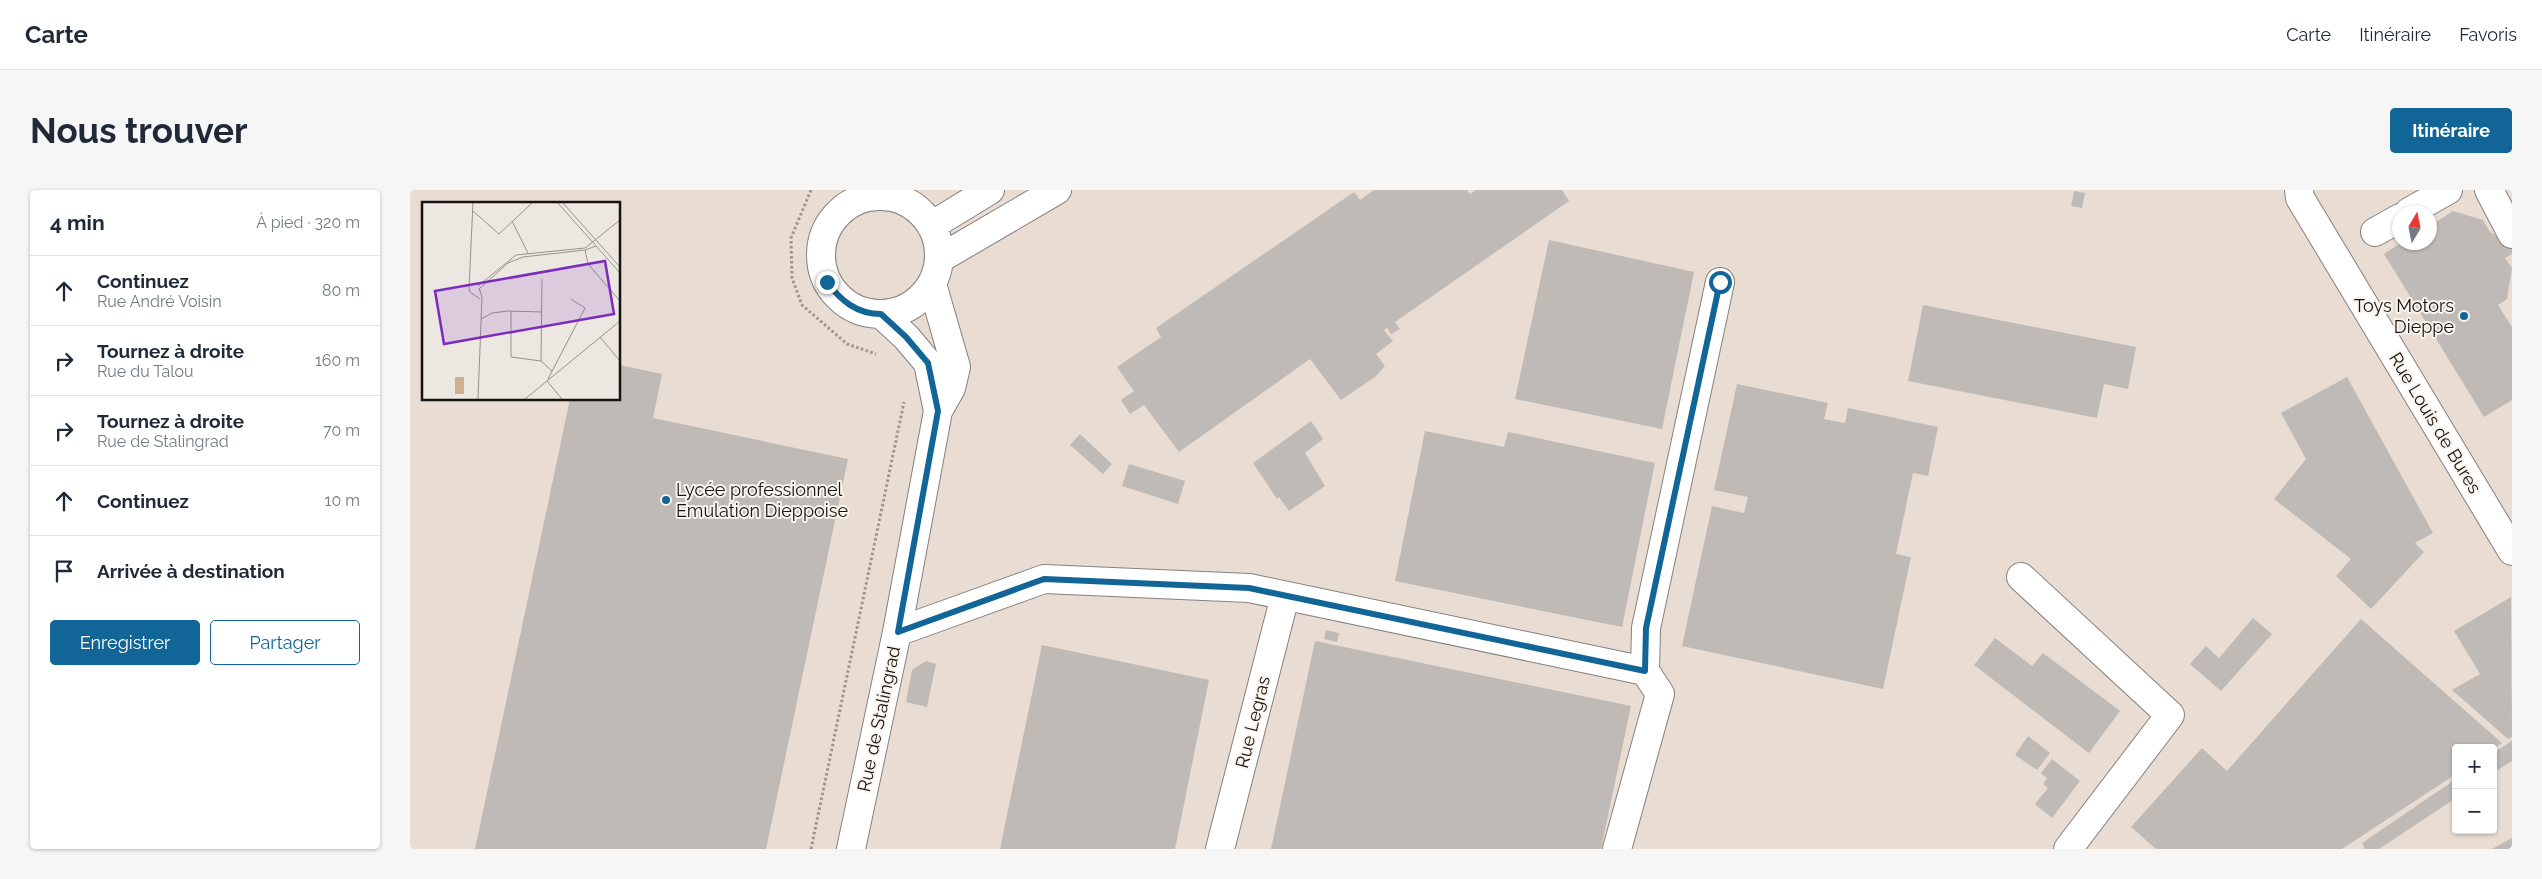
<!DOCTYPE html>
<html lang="fr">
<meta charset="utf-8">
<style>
body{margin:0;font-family:Raleway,sans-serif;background:#f6f6f7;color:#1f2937}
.controls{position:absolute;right:15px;bottom:15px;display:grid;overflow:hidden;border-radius:5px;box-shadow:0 1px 4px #0004}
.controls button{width:45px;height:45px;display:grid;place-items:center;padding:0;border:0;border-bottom:1px solid #e0e1e3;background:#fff;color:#1f2937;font:25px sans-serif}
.compass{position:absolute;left:1982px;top:15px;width:45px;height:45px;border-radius:50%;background:#fff;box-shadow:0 1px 4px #0004;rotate:10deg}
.stop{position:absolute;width:15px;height:15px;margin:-11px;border:4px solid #116697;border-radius:50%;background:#fff}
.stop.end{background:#116697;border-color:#fff;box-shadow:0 1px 5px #0008}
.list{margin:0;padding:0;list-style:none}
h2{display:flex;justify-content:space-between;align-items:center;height:65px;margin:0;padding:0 20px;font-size:21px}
h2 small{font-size:16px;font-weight:400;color:#747a83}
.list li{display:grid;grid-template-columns:32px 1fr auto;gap:15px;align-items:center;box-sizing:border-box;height:70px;padding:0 20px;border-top:1px solid #e0e1e3}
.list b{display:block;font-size:19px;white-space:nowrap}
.list p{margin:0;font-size:16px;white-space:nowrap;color:#747a83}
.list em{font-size:16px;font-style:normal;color:#747a83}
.actions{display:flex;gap:10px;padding:15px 20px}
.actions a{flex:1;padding:11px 0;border:1px solid #116697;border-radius:5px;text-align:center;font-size:18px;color:#116697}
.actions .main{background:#116697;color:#fff}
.icon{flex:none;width:28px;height:28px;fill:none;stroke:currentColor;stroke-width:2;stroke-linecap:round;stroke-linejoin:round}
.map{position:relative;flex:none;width:2102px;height:659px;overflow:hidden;border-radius:5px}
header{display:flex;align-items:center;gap:30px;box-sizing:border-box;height:70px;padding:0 25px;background:#fff;border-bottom:1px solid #e0e1e3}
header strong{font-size:24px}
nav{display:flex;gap:28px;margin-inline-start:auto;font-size:18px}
.intro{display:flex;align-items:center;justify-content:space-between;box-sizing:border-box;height:120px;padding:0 30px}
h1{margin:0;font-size:35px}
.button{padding:12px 22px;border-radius:5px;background:#116697;color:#fff;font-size:18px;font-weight:700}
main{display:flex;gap:30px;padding:0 30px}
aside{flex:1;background:#fff;border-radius:5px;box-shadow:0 1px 4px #0004}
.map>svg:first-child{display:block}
.built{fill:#e9dcd2;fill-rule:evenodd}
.building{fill:#bfbab5}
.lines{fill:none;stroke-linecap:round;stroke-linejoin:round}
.minor-casing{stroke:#86817d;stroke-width:30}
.path{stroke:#999591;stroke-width:3;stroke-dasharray:2.5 2.5;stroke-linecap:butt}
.minor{stroke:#fff;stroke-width:28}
.route{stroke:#116697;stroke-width:6}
.poi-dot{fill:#116697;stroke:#faf4ef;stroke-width:2}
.labels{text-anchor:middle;stroke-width:4;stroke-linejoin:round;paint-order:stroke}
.poi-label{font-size:18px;fill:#161312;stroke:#faf4ef;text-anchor:end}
.street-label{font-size:18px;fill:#161312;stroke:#faf4ef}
.inset-road{fill:none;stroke:#97928f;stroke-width:1}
.view{fill:#7b2cbf;fill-opacity:0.15;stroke:#7b2cbf;stroke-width:2.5}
.inset-edge{fill:none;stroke:#161312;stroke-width:2.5}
</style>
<header>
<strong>Carte</strong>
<nav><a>Carte</a><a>Itinéraire</a><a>Favoris</a></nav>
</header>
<div class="intro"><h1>Nous trouver</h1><a class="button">Itinéraire</a></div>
<main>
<aside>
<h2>4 min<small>À pied · 320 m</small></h2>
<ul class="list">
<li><svg class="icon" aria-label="ahead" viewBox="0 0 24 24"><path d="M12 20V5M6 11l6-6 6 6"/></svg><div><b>Continuez</b><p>Rue André Voisin</p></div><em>80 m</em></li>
<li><svg class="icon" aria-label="right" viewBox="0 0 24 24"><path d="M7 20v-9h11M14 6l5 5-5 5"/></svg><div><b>Tournez à droite</b><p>Rue du Talou</p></div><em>160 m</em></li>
<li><svg class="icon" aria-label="right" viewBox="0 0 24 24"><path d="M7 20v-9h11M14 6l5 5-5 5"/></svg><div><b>Tournez à droite</b><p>Rue de Stalingrad</p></div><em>70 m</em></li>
<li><svg class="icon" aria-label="ahead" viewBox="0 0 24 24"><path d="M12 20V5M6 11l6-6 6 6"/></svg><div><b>Continuez</b></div><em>10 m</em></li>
<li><svg class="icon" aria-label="arrive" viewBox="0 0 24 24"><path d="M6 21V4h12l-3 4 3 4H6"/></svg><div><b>Arrivée à destination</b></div></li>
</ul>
<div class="actions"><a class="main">Enregistrer</a><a>Partager</a></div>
</aside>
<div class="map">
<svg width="2102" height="659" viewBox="0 0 2102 659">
<rect width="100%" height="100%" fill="#ede7e2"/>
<!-- built -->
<path class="built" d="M 0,0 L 2102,0 L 2102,659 L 0,659 ZM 14,14 L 209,14 L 209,209 L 14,209 ZM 1990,22 L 2020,22 L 2020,52 L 1990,52 ZM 2046,558 L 2083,558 L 2083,640 L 2046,640 Z"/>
<!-- building -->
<path class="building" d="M 964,0 L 1057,0 L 1060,4 L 1066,0 L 1152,0 L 1159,11 L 985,132 L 990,139 L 981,144 L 977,138 L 974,140 L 983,151 L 966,164 L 975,176 L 965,187 L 931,210 L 900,169 L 769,262 L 734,215 L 720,224 L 711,210 L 724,201 L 707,177 L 751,147 L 746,138 L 944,2 L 950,10 Z
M 1664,1 L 1675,3 L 1672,18 L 1661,16 Z
M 2043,21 L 2073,30 L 2080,42 L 2102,55 L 2102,64 L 2095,68 L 2102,78 L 2097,109 L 2088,115 L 2102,137 L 2102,210 L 2074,227 L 1974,64 L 1992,52 L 2020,52 L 2020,36 Z
M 1139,50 L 1284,82 L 1252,239 L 1105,209 Z
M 1513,115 L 1726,157 L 1718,199 L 1694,194 L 1687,228 L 1498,191 Z
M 209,175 L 252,184 L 243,228 L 438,269 L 356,659 L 65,659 L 160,209 L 209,209 Z
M 1937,187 L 2023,343 L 2005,353 L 2014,362 L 1961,419 L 1926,386 L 1941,369 L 1864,309 L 1896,269 L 1871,223 Z
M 1327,194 L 1418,213 L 1414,229 L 1435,233 L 1438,218 L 1528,237 L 1518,286 L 1503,283 L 1486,364 L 1501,367 L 1473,499 L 1272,456 L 1302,316 L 1334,323 L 1338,307 L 1304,300 Z
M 901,231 L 913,249 L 895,263 L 915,296 L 879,321 L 869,307 L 867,309 L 843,273 Z
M 1015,241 L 1094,257 L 1098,242 L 1245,273 L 1212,437 L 985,391 Z
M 670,244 L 702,274 L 693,284 L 660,255 Z
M 719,274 L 775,291 L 768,314 L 712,296 Z
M 2101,407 L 2102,547 L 2098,549 L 2042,500 L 2070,484 L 2044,441 Z
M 1843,428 L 1862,444 L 1811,501 L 1780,474 L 1796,456 L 1809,468 Z
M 1951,429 L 2092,553 L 2083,559 L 2046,558 L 2046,584 L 1932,659 L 1746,659 L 1721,637 L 1792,558 L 1817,581 Z
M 916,440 L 929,443 L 927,452 L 914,449 Z
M 1585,448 L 1622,476 L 1633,463 L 1710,521 L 1679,563 L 1564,475 Z
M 905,451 L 1221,516 L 1191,659 L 861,659 Z
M 632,455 L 799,490 L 765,659 L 590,659 Z
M 516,471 L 526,474 L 517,517 L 496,512 L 502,480 Z
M 1618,546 L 1640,563 L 1627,580 L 1605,565 Z
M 2102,551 L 2102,571 L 2083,583 L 2083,563 Z
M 1642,569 L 1670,591 L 1642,628 L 1625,614 L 1638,598 L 1633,594 L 1637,588 L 1631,583 Z
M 2046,589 L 2046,608 L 1969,659 L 1955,659 L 1952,653 Z
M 2102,648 L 2102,659 L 2082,659 Z"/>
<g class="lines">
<!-- minor casing -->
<g class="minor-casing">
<path id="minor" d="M 1889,0 L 1890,8 L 2102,361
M 2079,0 L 2102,44
M411 65a59 59 0 1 1 118 0a59 59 0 1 1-118 0Z
M 1999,22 L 2038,0
M 521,36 L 580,0
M 1965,42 L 1990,28
M 529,69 L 647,0
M 471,124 L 496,147 L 518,173 L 528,221
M 1611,387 L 1760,525 L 1658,659
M 487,442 L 634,389 L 839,398 L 1235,481
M 441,659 L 487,442 L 528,221 L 541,198 L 546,177 L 522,94
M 810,659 L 875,406
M 1207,659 L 1250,504 L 1235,481 L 1236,438 L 1310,92"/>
</g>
<!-- path -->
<path class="path" d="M 401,0 L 381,48 L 382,88 L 392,115 L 437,154 L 466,164
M 401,659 L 494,212"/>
<!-- minor -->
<use href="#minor" class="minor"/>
</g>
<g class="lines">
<!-- route -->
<path class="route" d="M 417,92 C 431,111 447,124 471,124 L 496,147 L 518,173 L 528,221 L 488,442 L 634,389 L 839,398 L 1235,481 L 1236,438 L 1310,92"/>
</g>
<!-- markers -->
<g class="poi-dot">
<circle cx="2054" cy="126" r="5"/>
<circle cx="256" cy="310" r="5"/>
</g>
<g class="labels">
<!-- poi labels -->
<g class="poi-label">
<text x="2044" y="122">Toys Motors<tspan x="2044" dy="21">Dieppe</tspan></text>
<text x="266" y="306" text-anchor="start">Lycée professionnel<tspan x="266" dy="21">Emulation Dieppoise</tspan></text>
</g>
<!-- street labels -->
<g class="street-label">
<text transform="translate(2025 233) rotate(59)" y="6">Rue Louis de Bures</text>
<text transform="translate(469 529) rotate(-78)" y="6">Rue de Stalingrad</text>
<text transform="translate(843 532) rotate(-76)" y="6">Rue Legras</text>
</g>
</g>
<!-- overview -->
<g transform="translate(12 12)">
<rect width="198" height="198" fill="#ede7e2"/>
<path d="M 33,175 L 42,175 L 42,192 L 33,192 Z" fill="#d0af93"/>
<path class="inset-road" d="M 135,0 L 198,71M 140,0 L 198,65M 51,9 L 77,32 L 111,0M 90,19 L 106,51M 163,48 L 166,62 L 198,99M 120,77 L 119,159 L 130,169M 56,84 L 94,53 L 163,46 L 198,18M 47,86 L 51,0M 47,86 L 48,90 L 58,97M 57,87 L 86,61 L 101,55 L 163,48 L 174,44M 89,109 L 89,155 L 119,159M 59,117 L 70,111 L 86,109 L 120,110M 178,135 L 198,159M 126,177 L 163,106 L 149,97M 125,179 L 140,197M 56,197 L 60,95 L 57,86M 103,197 L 198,119"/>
<path class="view" d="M 183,59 L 192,112 L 22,142 L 13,89 Z"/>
<rect width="198" height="198" class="inset-edge"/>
</g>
</svg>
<div class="controls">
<button>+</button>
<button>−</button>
</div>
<svg class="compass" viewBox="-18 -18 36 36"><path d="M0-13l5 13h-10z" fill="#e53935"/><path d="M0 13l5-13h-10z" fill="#747a83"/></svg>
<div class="stop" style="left:1310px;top:92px"></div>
<div class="stop end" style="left:417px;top:92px"></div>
</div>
</main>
